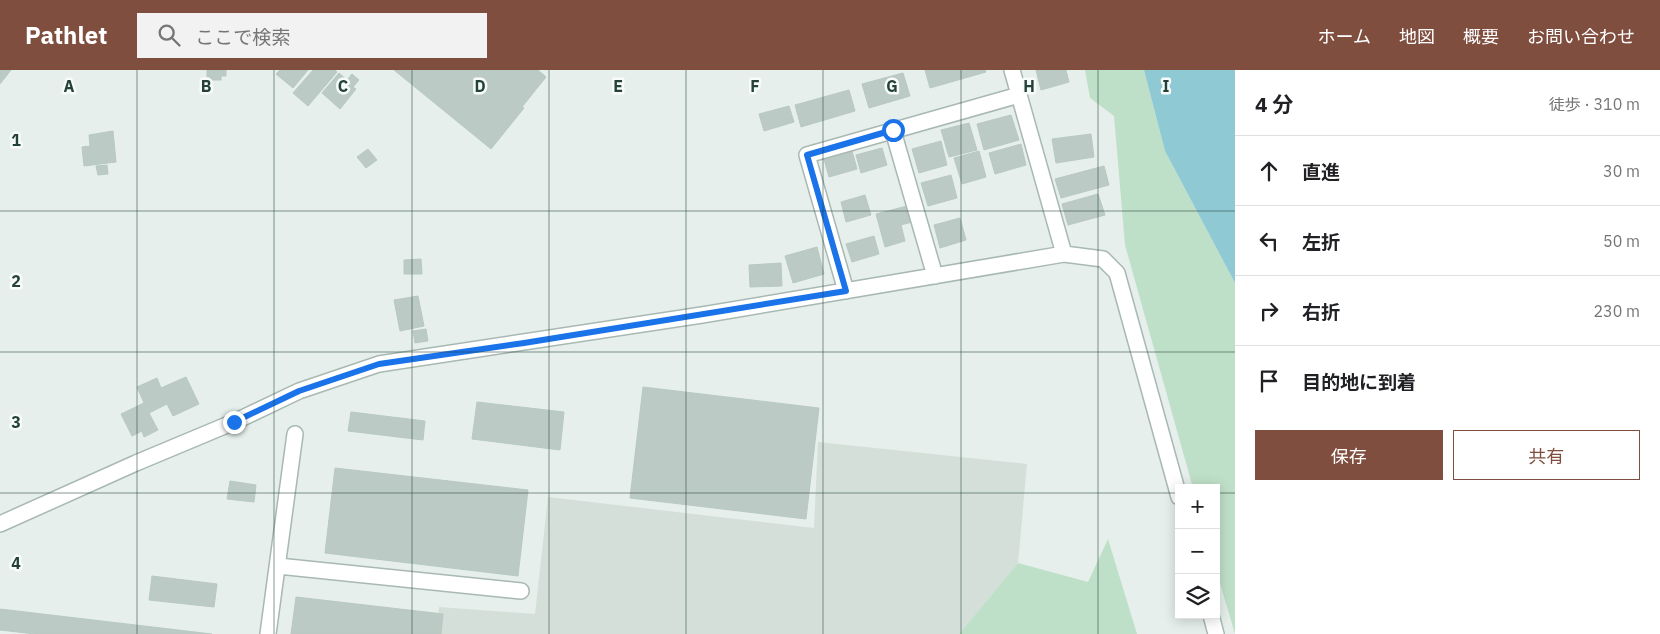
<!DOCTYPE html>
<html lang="ja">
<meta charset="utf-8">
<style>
body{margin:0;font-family:"IBM Plex Sans","Noto Sans JP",sans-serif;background:#f2f2f2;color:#202124}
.controls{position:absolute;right:15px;bottom:15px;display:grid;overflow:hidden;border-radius:0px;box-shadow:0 2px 12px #0003}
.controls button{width:45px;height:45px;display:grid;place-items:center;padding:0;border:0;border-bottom:1px solid #e0e0e0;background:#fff;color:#202124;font:25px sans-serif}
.stop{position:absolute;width:15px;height:15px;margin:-11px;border:4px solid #1a73e8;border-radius:50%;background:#fff}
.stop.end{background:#1a73e8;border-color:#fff;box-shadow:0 1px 5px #0008}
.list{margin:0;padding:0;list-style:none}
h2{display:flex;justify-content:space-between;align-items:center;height:65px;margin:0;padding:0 20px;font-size:21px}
h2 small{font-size:16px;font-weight:400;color:#757577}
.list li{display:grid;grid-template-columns:32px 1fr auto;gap:15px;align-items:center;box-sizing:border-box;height:70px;padding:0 20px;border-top:1px solid #e0e0e0}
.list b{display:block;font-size:19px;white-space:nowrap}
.list em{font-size:16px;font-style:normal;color:#757577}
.actions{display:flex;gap:10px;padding:15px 20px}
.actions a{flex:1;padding:11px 0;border:1px solid #7f4e3f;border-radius:0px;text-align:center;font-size:18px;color:#7f4e3f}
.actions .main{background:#7f4e3f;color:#fff}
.icon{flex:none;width:28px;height:28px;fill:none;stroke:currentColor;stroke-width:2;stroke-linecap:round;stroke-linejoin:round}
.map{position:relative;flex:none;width:1235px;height:564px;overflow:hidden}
header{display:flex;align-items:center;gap:30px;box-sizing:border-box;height:70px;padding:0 25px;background:#7f4e3f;color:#fff}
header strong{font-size:24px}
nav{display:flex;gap:28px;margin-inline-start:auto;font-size:18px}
.search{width:350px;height:45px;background:#f2f2f2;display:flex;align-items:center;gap:12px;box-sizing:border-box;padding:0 18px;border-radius:0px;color:#757577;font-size:19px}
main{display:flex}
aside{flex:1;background:#fff}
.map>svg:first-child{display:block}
.built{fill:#d4dfda}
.green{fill:#bfe0c8}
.water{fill:#8ec9d4}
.building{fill:#bbcac4;stroke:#b8c9c2}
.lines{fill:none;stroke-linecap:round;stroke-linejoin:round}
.minor-casing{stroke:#a8b8b2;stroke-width:18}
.minor{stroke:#fff;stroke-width:15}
.route{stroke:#1a73e8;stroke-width:6}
.grid{fill:none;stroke:#24423a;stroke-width:1;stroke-opacity:0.55}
.grid-label{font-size:16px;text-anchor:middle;font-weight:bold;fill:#24423a;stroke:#f7fbf9;stroke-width:5;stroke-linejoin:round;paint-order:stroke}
</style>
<header>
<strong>Pathlet</strong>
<div class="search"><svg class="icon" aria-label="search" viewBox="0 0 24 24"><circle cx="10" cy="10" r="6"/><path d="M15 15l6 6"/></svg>ここで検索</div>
<nav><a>ホーム</a><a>地図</a><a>概要</a><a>お問い合わせ</a></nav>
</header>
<main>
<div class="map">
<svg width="1235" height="564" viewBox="0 0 1235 564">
<rect width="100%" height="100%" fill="#e6efeb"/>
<!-- built -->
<path class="built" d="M 818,372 L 1027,394 L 1018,493 L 959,564 L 436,564 L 439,537 L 535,544 L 548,427 L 814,458 Z"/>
<!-- green -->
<path class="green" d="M 1085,0 L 1144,0 L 1165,81 L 1235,213 L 1235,564 L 1216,500 L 1216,418 L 1193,418 L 1125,175 L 1114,46 L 1090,28 Z
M 1108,469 L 1137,564 L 959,564 L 1018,493 L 1088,512 Z"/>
<!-- water -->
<path class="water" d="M 1144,0 L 1235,0 L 1235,213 L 1165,81 Z"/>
<!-- building -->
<path class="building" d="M 0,0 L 11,0 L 0,14 Z
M 207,0 L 226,0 L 226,6 L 221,6 L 221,10 L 210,10 L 210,7 L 207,7 Z
M 280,0 L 308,0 L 293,18 L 276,4 Z
M 313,0 L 335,0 L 337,2 L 308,36 L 293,23 Z
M 394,0 L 538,0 L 546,7 L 522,37 L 524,38 L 491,79 Z
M 925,0 L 985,0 L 986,2 L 930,18 Z
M 1036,0 L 1066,0 L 1069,12 L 1041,20 Z
M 339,3 L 347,10 L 352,4 L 359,10 L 353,17 L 356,19 L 340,39 L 322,23 Z
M 903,3 L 910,26 L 869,38 L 862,14 Z
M 849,20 L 855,41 L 801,57 L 795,35 Z
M 789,36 L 794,52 L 764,61 L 759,44 Z
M 1011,45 L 1019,70 L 984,80 L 977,54 Z
M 969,53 L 977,80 L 949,87 L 941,60 Z
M 113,61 L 116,92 L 84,96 L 82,77 L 90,76 L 89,65 Z
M 1091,64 L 1094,87 L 1056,93 L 1052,69 Z
M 941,71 L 947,95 L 919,103 L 912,79 Z
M 1021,74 L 1026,95 L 995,104 L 989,83 Z
M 882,78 L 887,95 L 861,103 L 856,85 Z
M 368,79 L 377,90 L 366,98 L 357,87 Z
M 852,81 L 857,99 L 829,107 L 824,89 Z
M 979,81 L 986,107 L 962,114 L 954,88 Z
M 107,95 L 108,104 L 98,105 L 96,96 Z
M 1104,96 L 1109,115 L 1061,128 L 1055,109 Z
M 951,105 L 957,128 L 928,136 L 921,113 Z
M 1098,124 L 1105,145 L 1068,155 L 1062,134 Z
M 865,125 L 871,145 L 846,152 L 841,132 Z
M 907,136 L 912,152 L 901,155 L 905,171 L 885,177 L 876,144 Z
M 960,148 L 966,170 L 940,178 L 934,155 Z
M 874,166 L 879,184 L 852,192 L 846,174 Z
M 817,177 L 824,204 L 793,213 L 785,186 Z
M 421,189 L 422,204 L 404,204 L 404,190 Z
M 781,193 L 782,216 L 750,217 L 749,195 Z
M 418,226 L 424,256 L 400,261 L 394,230 Z
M 426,259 L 428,271 L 415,273 L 413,261 Z
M 186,307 L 199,334 L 173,346 L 167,334 L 149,343 L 158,360 L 144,367 L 142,361 L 132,366 L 121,344 L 144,333 L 137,317 L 157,308 L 161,318 Z
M 643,317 L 819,338 L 806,449 L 630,428 Z
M 477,332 L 564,342 L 560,380 L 472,369 Z
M 351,342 L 425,351 L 423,370 L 348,361 Z
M 335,398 L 528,420 L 518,506 L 325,483 Z
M 230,411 L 256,415 L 254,432 L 227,429 Z
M 152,506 L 217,514 L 214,537 L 149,530 Z
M 296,527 L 443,544 L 441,564 L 291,564 Z
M 0,539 L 212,564 L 35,564 L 0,560 Z"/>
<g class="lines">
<!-- minor casing -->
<g class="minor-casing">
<path id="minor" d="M 1012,0 L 1064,184
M 893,61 L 935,206
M 846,221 L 807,85 L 1019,25
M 0,454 L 136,393 L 234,352 L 299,321 L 379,294 L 702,245 L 1064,184 L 1103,189 L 1117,203 L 1179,427
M 278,496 L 521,521
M 1211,545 L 1216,564
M 268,564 L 295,364"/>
</g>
<!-- minor -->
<use href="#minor" class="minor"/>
</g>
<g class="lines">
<!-- route -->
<path class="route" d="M 234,352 L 299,321 L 379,294 L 524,273 L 846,221 L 807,85 L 893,60"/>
</g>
<!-- grid -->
<path class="grid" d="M 137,0 L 137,564M 274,0 L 274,564M 412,0 L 412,564M 549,0 L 549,564M 686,0 L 686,564M 823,0 L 823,564M 961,0 L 961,564M 1098,0 L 1098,564M 0,141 L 1235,141M 0,282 L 1235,282M 0,423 L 1179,423M 1216,423 L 1235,423"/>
<g class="grid-label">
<text x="69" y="22">A</text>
<text x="206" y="22">B</text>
<text x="343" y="22">C</text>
<text x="480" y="22">D</text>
<text x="618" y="22">E</text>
<text x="755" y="22">F</text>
<text x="892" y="22">G</text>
<text x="1029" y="22">H</text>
<text x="1166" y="22">I</text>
<text x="16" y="76">1</text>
<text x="16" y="217">2</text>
<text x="16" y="358">3</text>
<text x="16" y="499">4</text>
</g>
</svg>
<div class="controls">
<button>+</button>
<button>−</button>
<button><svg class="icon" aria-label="layers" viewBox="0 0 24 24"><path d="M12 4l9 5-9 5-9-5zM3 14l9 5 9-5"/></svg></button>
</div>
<div class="stop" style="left:893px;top:60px"></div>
<div class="stop end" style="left:234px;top:352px"></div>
</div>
<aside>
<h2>4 分<small>徒歩 · 310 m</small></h2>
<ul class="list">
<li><svg class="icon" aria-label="ahead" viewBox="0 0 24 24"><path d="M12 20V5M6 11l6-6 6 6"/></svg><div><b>直進</b></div><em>30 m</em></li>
<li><svg class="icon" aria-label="left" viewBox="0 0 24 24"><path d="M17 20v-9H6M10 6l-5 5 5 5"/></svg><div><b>左折</b></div><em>50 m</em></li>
<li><svg class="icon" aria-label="right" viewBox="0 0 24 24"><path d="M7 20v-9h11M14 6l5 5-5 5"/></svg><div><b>右折</b></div><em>230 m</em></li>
<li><svg class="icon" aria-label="arrive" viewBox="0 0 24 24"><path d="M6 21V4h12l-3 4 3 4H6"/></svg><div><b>目的地に到着</b></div></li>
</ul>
<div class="actions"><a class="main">保存</a><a>共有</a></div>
</aside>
</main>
